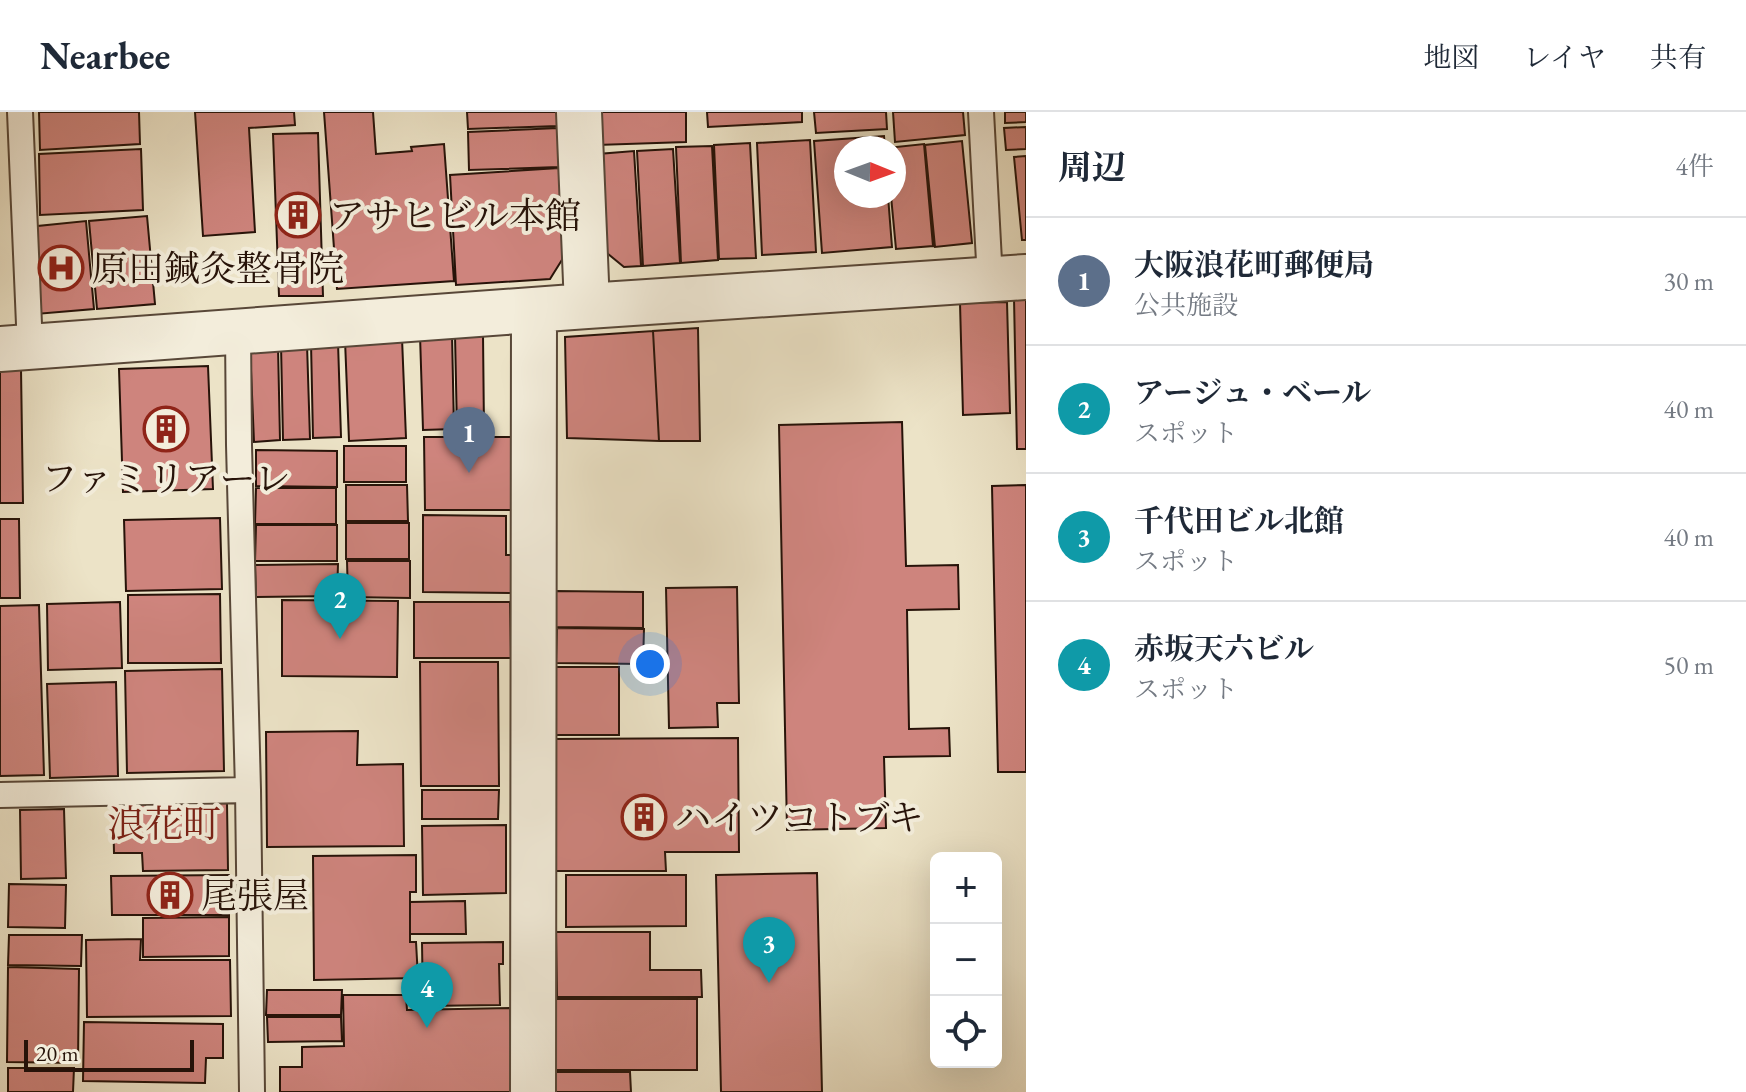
<!DOCTYPE html>
<html lang="ja">
<meta charset="utf-8">
<style>
body{margin:0;font-family:"EB Garamond","Noto Serif JP",serif;background:#f6f6f7;color:#1f2937}
.controls{position:absolute;right:24px;bottom:24px;display:grid;overflow:hidden;border-radius:12px;box-shadow:0 8px 32px #0002}
.controls button{width:72px;height:72px;display:grid;place-items:center;padding:0;border:0;border-bottom:2px solid #e0e1e3;background:#fff;color:#1f2937;font:40px sans-serif}
.compass{position:absolute;left:834px;top:24px;width:72px;height:72px;border-radius:50%;background:#fff;box-shadow:0 8px 32px #0002;rotate:91deg}
.scale{position:absolute;left:24px;bottom:20px;width:170px;box-sizing:border-box;padding-left:8px;border:4px solid #271309;border-top:0;font-size:22px;line-height:28px;white-space:nowrap;color:#271309;-webkit-text-stroke:6px #f3eddb;paint-order:stroke}
.you{position:absolute;left:650px;top:552px;width:28px;height:28px;margin:-20px;border:6px solid #fff;border-radius:50%;background:#1a73e8;box-shadow:0 0 0 12px #1a73e833}
.badge{display:grid;place-items:center;width:52px;height:52px;border-radius:50%;background:#db2777;color:#fff;font-size:26px;font-weight:700}
.pin{position:absolute;translate:-50% -66px;filter:drop-shadow(0 2px 4px #0008)}
.pin::after{content:'';position:absolute;top:42px;width:28px;height:24px;background:inherit;clip-path:polygon(0 0,100% 0,50% 100%)}
.list{margin:0;padding:0;list-style:none}
h2{display:flex;justify-content:space-between;align-items:center;height:104px;margin:0;padding:0 32px;font-size:34px}
h2 small{font-size:26px;font-weight:400;color:#747a83}
.list li{display:grid;grid-template-columns:52px 1fr auto;gap:24px;align-items:center;box-sizing:border-box;height:128px;padding:0 32px;border-top:2px solid #e0e1e3}
.list b{display:block;font-size:30px;white-space:nowrap}
.list p{margin:0;font-size:26px;white-space:nowrap;color:#747a83}
.list em{font-size:26px;font-style:normal;color:#747a83}
.icon{flex:none;width:44px;height:44px;fill:none;stroke:currentColor;stroke-width:2;stroke-linecap:round;stroke-linejoin:round}
.map{position:relative;flex:none;width:1026px;height:980px;overflow:hidden}
header{display:flex;align-items:center;gap:48px;box-sizing:border-box;height:112px;padding:0 40px;background:#fff;border-bottom:2px solid #e0e1e3}
header strong{font-size:38px}
nav{display:flex;gap:44px;margin-inline-start:auto;font-size:28px}
main{display:flex}
aside{flex:1;background:#fff}
.map>svg:first-child{display:block}
.building{fill:#ce847d;stroke:#271309;stroke-width:2}
.lines{fill:none;stroke-linecap:round;stroke-linejoin:round}
.service-casing{stroke:#584738;stroke-width:28}
.minor-casing{stroke:#584738;stroke-width:48}
.service{stroke:#f3eddb;stroke-width:24}
.minor{stroke:#f3eddb;stroke-width:44}
.labels{text-anchor:middle;stroke-width:8;stroke-linejoin:round;paint-order:stroke}
.poi-label{font-size:36px;fill:#271309;stroke:#f3eddb;text-anchor:start}
.neighbourhood-label{font-size:38px;fill:#7a1f14;stroke:#f3eddb}
</style>
<header>
<strong>Nearbee</strong>
<nav><a>地図</a><a>レイヤ</a><a>共有</a></nav>
</header>
<main>
<div class="map">
<svg width="1026" height="980" viewBox="0 0 1026 980">
<rect width="100%" height="100%" fill="#ece3c7"/>
<filter id="stains"><feTurbulence type="fractalNoise" baseFrequency=".0025" numOctaves="4"/><feColorMatrix values="0 0 0 0 .2 0 0 0 0 .09 0 0 0 0 .02 0 0 0 .5 -.17"/></filter>
<radialGradient id="worn" r=".72"><stop offset=".6" stop-color="#630" stop-opacity="0"/><stop offset="1" stop-color="#630" stop-opacity=".3"/></radialGradient>
<!-- building -->
<path class="building" d="M 39,0 L 139,0 L 140,32 L 40,38 Z
M 195,0 L 294,0 L 295,13 L 249,16 L 255,120 L 203,124 Z
M 324,0 L 373,0 L 376,42 L 412,39 L 411,35 L 444,32 L 454,169 L 337,177 Z
M 467,0 L 557,0 L 558,14 L 468,17 Z
M 596,0 L 686,0 L 686,30 L 597,33 Z
M 707,0 L 802,0 L 802,10 L 708,15 Z
M 814,0 L 886,0 L 887,17 L 816,21 Z
M 893,0 L 963,0 L 965,23 L 895,30 Z
M 1005,0 L 1026,0 L 1026,10 L 1005,11 Z
M 1026,15 L 1026,37 L 1006,38 L 1004,16 Z
M 558,16 L 559,55 L 469,58 L 468,20 Z
M 318,21 L 323,184 L 279,184 L 273,22 Z
M 884,24 L 885,36 L 846,36 L 846,84 L 888,84 L 892,135 L 822,141 L 814,29 Z
M 810,28 L 816,140 L 762,143 L 757,31 Z
M 962,29 L 972,131 L 935,135 L 925,33 Z
M 750,31 L 756,146 L 719,147 L 714,33 Z
M 924,32 L 933,134 L 896,137 L 891,84 L 894,84 L 894,36 L 887,36 Z
M 712,34 L 718,148 L 681,151 L 676,35 Z
M 141,37 L 143,98 L 40,103 L 39,42 Z
M 673,37 L 680,151 L 643,154 L 637,39 Z
M 634,39 L 641,154 L 624,155 L 602,137 L 598,42 Z
M 1026,44 L 1026,128 L 1022,128 L 1014,45 Z
M 559,56 L 565,143 L 550,167 L 456,173 L 450,63 Z
M 147,104 L 155,192 L 97,197 L 89,109 Z
M 86,109 L 94,197 L 36,202 L 28,115 Z
M 1014,186 L 1026,186 L 1026,337 L 1017,337 Z
M 1007,190 L 1010,301 L 963,303 L 960,191 Z
M 698,216 L 700,329 L 659,329 L 653,219 Z
M 653,219 L 659,329 L 567,326 L 565,225 Z
M 452,222 L 454,317 L 423,318 L 420,223 Z
M 483,222 L 484,318 L 457,318 L 455,223 Z
M 402,226 L 406,326 L 349,329 L 345,228 Z
M 338,230 L 341,325 L 313,326 L 311,231 Z
M 307,232 L 310,327 L 283,328 L 281,233 Z
M 278,234 L 280,328 L 254,330 L 250,235 Z
M 208,254 L 213,377 L 123,380 L 119,257 Z
M 0,257 L 21,257 L 23,391 L 0,391 Z
M 902,310 L 906,454 L 958,453 L 959,497 L 907,498 L 909,617 L 949,616 L 950,644 L 884,645 L 886,716 L 787,718 L 779,313 Z
M 424,325 L 513,325 L 513,398 L 425,398 Z
M 344,334 L 406,334 L 406,370 L 344,370 Z
M 256,338 L 337,339 L 337,375 L 256,374 Z
M 346,373 L 407,373 L 408,409 L 346,409 Z
M 1026,373 L 1026,660 L 998,660 L 992,374 Z
M 256,376 L 336,376 L 336,412 L 255,412 Z
M 423,403 L 506,404 L 506,443 L 511,443 L 512,481 L 423,480 Z
M 220,406 L 222,477 L 126,479 L 124,408 Z
M 0,407 L 19,407 L 20,486 L 0,486 Z
M 346,411 L 409,411 L 409,447 L 346,447 Z
M 256,413 L 337,413 L 337,449 L 255,449 Z
M 347,449 L 410,449 L 410,486 L 348,485 Z
M 338,452 L 337,484 L 256,485 L 255,453 Z
M 737,475 L 739,591 L 717,591 L 718,615 L 669,616 L 666,476 Z
M 555,479 L 643,480 L 643,516 L 556,515 Z
M 220,482 L 221,551 L 128,551 L 128,483 Z
M 282,488 L 398,489 L 397,565 L 282,564 Z
M 120,490 L 122,556 L 48,558 L 47,492 Z
M 414,490 L 510,490 L 511,546 L 414,546 Z
M 39,493 L 44,663 L 0,664 L 0,494 Z
M 557,516 L 644,517 L 643,552 L 556,551 Z
M 420,550 L 498,550 L 499,674 L 421,674 Z
M 553,555 L 619,555 L 619,623 L 553,623 Z
M 222,557 L 224,659 L 127,661 L 125,559 Z
M 116,570 L 118,664 L 50,666 L 47,572 Z
M 358,619 L 357,653 L 403,652 L 404,734 L 267,735 L 266,620 Z
M 738,626 L 739,740 L 665,740 L 666,759 L 549,759 L 549,627 Z
M 422,678 L 499,678 L 498,707 L 422,707 Z
M 227,691 L 228,758 L 143,759 L 142,741 L 114,741 L 113,692 Z
M 64,697 L 66,766 L 21,767 L 20,698 Z
M 506,713 L 506,781 L 423,783 L 422,714 Z
M 416,743 L 416,780 L 410,780 L 410,830 L 416,830 L 418,866 L 314,868 L 313,744 Z
M 817,761 L 822,980 L 721,980 L 716,763 Z
M 229,763 L 229,803 L 112,803 L 111,764 Z
M 566,763 L 686,763 L 686,814 L 566,815 Z
M 9,772 L 66,773 L 65,816 L 8,815 Z
M 465,789 L 466,822 L 410,822 L 410,790 Z
M 229,805 L 229,844 L 143,845 L 143,806 Z
M 556,820 L 650,820 L 650,858 L 701,858 L 702,885 L 557,885 Z
M 9,823 L 82,823 L 81,854 L 8,853 Z
M 141,827 L 140,848 L 230,848 L 231,904 L 87,905 L 86,828 Z
M 503,830 L 503,852 L 499,852 L 500,893 L 423,894 L 422,831 Z
M 8,855 L 79,857 L 78,951 L 7,950 Z
M 267,878 L 342,878 L 341,903 L 266,903 Z
M 343,883 L 406,883 L 407,898 L 510,896 L 512,980 L 280,980 L 280,955 L 302,955 L 302,935 L 344,934 Z
M 554,887 L 697,887 L 697,958 L 555,958 Z
M 267,905 L 341,905 L 342,929 L 268,930 Z
M 84,910 L 223,912 L 223,946 L 206,946 L 205,971 L 83,969 Z
M 8,956 L 74,956 L 73,980 L 8,980 Z
M 555,960 L 630,960 L 631,980 L 555,980 Z"/>
<g class="lines">
<!-- service casing -->
<g class="service-casing">
<path id="service" d="M 20,0 L 30,236
M 981,0 L 990,168
M 238,220 L 239,333 L 248,678 L 252,980
M 0,683 L 248,678"/>
</g>
<!-- minor casing -->
<g class="minor-casing">
<path id="minor" d="M 579,0 L 587,194
M 0,237 L 587,194 L 1026,165
M 533,980 L 534,199"/>
</g>
<!-- service -->
<use href="#service" class="service"/>
<!-- minor -->
<use href="#minor" class="minor"/>
</g>
<!-- icons -->
<defs>
<g id="building-ring" transform="scale(2.3)"><circle r="9.5" fill="#f3eddb" stroke="#8f2418" stroke-width="1.5"/><path d="M-4-6H4V6H1V3H-1V6H-4ZM-2.5-4.3h1.7v1.8h-1.7ZM.8-4.3h1.7v1.8H.8ZM-2.5-1h1.7V.8h-1.7ZM.8-1h1.7V.8H.8Z" fill="#8f2418"/></g>
<g id="hospital-ring" transform="scale(2.3)"><circle r="9.5" fill="#f3eddb" stroke="#8f2418" stroke-width="1.5"/><path d="M-5-5h3v3.5h4V-5h3V5h-3V1.5h-4V5h-3Z" fill="#8f2418"/></g>
</defs>
<g fill-rule="evenodd">
<use href="#building-ring" x="298" y="103"/>
<use href="#hospital-ring" x="61" y="156"/>
<use href="#building-ring" x="166" y="317"/>
<use href="#building-ring" x="644" y="705"/>
<use href="#building-ring" x="170" y="783"/>
</g>
<g class="labels">
<!-- poi labels -->
<g class="poi-label">
<text x="329" y="116">アサヒビル本館</text>
<text x="92" y="169">原田鍼灸整骨院</text>
<text x="166" y="379" text-anchor="middle">ファミリアーレ</text>
<text x="675" y="718">ハイツコトブキ</text>
<text x="201" y="796">尾張屋</text>
</g>
<!-- neighbourhood labels -->
<g class="neighbourhood-label">
<text x="164" y="725">浪花町</text>
</g>
</g>
<rect width="100%" height="100%" filter="url(#stains)"/>
<rect width="100%" height="100%" fill="url(#worn)"/>
</svg>
<div class="controls">
<button>+</button>
<button>−</button>
<button><svg class="icon" aria-label="locate" viewBox="0 0 24 24"><circle cx="12" cy="12" r="6"/><path d="M12 2v4M12 18v4M2 12h4M18 12h4"/></svg></button>
</div>
<svg class="compass" viewBox="-18 -18 36 36"><path d="M0-13l5 13h-10z" fill="#e53935"/><path d="M0 13l5-13h-10z" fill="#747a83"/></svg>
<div class="scale">20 m</div>
<div class="you"></div>
<div class="pin badge" style="left:469px;top:361px;background:#5c6f8a">1</div>
<div class="pin badge" style="left:340px;top:527px;background:#0f9aa8">2</div>
<div class="pin badge" style="left:769px;top:871px;background:#0f9aa8">3</div>
<div class="pin badge" style="left:427px;top:916px;background:#0f9aa8">4</div>
</div>
<aside>
<h2>周辺<small>4件</small></h2>
<ul class="list">
<li><span class="badge" style="background:#5c6f8a">1</span><div><b>大阪浪花町郵便局</b><p>公共施設</p></div><em>30 m</em></li>
<li><span class="badge" style="background:#0f9aa8">2</span><div><b>アージュ・ベール</b><p>スポット</p></div><em>40 m</em></li>
<li><span class="badge" style="background:#0f9aa8">3</span><div><b>千代田ビル北館</b><p>スポット</p></div><em>40 m</em></li>
<li><span class="badge" style="background:#0f9aa8">4</span><div><b>赤坂天六ビル</b><p>スポット</p></div><em>50 m</em></li>
</ul>
</aside>
</main>
